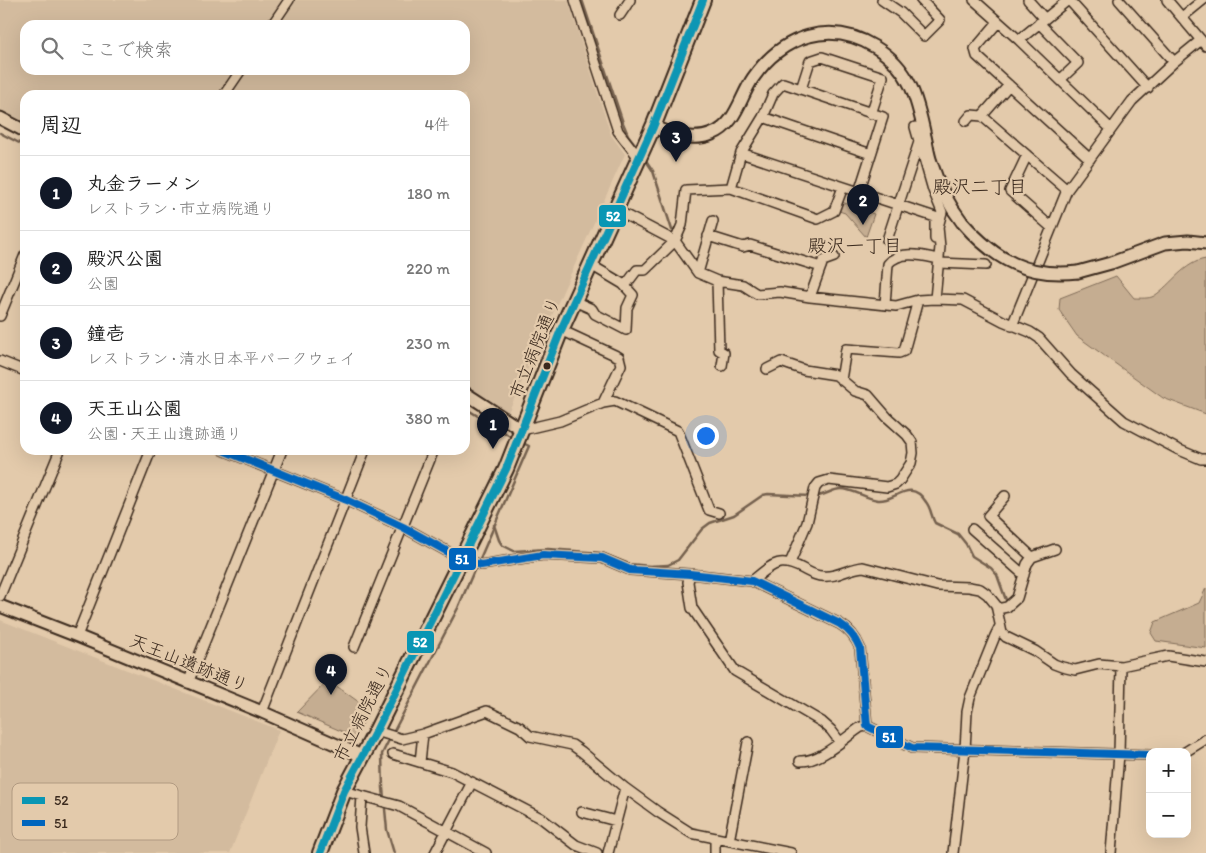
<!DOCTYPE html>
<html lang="ja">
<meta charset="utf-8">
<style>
body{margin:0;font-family:Itim,"Klee One",sans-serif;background:#f6f6f6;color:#222}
.controls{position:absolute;right:15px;bottom:15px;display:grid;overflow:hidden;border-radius:10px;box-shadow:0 5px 20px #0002}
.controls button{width:45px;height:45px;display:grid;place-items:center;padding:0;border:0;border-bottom:1px solid #e0e0e0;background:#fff;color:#222;font:25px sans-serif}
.you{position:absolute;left:705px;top:435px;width:18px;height:18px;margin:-12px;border:4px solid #fff;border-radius:50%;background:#1a73e8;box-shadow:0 0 0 8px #1a73e833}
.badge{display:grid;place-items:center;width:32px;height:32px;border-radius:50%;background:#111827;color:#fff;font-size:16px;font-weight:700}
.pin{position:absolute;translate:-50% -41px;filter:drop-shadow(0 1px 2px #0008)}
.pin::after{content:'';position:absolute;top:26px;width:18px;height:15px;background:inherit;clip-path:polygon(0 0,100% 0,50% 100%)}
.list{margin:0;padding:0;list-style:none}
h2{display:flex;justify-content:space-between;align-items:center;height:65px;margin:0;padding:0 20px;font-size:21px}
h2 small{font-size:16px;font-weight:400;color:#767676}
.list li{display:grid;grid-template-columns:32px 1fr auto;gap:15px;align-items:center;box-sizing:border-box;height:75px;padding:0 20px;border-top:1px solid #e0e0e0}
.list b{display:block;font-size:19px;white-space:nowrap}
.list p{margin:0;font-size:16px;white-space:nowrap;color:#767676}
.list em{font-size:16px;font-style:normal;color:#767676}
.icon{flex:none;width:28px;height:28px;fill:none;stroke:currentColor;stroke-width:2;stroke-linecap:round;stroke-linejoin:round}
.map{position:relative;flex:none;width:1206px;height:853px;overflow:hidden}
.search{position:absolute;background:#fff;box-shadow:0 5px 20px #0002;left:20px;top:20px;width:450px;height:55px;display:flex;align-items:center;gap:12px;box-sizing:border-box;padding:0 18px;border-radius:15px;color:#767676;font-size:19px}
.panel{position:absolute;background:#fff;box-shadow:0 5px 20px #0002;left:20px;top:90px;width:450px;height:365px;border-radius:15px}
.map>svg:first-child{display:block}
.built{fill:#d3bb9e}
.green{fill:#c5ad91;stroke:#806c58}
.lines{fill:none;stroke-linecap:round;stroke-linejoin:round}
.stream{stroke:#74614e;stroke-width:2.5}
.minor-casing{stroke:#3b2a1e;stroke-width:12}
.tertiary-casing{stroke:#3b2a1e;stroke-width:15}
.secondary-casing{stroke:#3b2a1e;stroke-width:18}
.minor{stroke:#e3caab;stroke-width:9}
.tertiary{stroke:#e3caab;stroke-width:11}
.secondary{stroke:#e3caab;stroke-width:14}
.tertiary-bridge-casing{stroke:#3b2a1e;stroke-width:15;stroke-linecap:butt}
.tertiary-bridge{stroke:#e3caab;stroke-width:11}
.bus-1-casing{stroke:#e3caab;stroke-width:11}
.bus-2-casing{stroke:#e3caab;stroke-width:11}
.bus-1{stroke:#0996b4;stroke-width:8}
.bus-2{stroke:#0065bd;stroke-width:8}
.bus-dot{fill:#3b2a1e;stroke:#e3caab;stroke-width:2}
.labels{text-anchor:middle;stroke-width:4.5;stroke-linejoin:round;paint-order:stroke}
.street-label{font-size:18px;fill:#3b2a1e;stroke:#e3caab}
.neighbourhood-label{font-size:19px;fill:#3b2a1e;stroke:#e3caab}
.key{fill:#e3caab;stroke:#b19a81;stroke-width:1}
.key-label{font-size:14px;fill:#3b2a1e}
.line-badge{stroke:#e3caab;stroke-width:2}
.badge-label{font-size:14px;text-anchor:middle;font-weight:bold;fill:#fff}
</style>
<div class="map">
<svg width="1206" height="853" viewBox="0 0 1206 853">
<rect width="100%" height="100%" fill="#e3caab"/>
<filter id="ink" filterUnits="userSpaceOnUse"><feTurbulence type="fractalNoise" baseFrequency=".02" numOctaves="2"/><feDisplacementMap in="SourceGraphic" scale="10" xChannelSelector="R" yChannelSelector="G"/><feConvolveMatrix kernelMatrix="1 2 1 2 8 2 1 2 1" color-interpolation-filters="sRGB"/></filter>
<g filter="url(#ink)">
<!-- built -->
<path class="built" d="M 0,0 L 283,0 L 266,25 L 25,25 L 25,70 L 234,70 L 217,95 L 25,95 L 25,127 L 0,113 Z
M 294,0 L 568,0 L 611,135 L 625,154 L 506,417 L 465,389 L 465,95 L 228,95 L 245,70 L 465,70 L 465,25 L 276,25 Z
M 0,620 L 279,730 L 230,853 L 0,853 Z"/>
<!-- green -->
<path class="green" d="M 842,202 L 874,214 L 866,237 L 845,213 L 839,211 Z
M 1206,259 L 1206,414 L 1163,398 L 1077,336 L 1059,310 L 1060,298 L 1116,276 L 1134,298 C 1140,298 1149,299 1154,296 C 1171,285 1184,262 1206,259 Z
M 1206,588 L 1206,648 L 1156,641 L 1151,633 L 1155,622 L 1199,603 Z
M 328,680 L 370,710 L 355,737 L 297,712 Z"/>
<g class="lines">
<!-- stream -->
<path class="stream" d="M 582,0 L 623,123 L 628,135 L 638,148
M 0,133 L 25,146
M 645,159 L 653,171 L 672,230
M 465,408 L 513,438
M 816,496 C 825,496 832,489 841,489 C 854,489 866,499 878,500 C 895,502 910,477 926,502 C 931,508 931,516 935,523 L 958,534 L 966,544 L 972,556 L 991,568 L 997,575 L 1006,600
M 494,525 L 499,540 L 502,545 L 514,551 L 548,549 L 601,553 L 629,564 L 650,566 L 668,565 L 678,560 L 702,529 L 710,523 L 734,515 L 763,495 L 768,494 L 810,496
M 479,561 L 529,446 L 521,442
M 393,733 L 458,608 L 476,566
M 390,738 L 382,754 L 383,788 L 387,830 L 394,853"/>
<!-- minor casing -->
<g class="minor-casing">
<path id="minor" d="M 575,0 L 618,131 L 639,158
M 882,0 L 901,13 L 924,36 L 940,20 L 921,0
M 974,0 L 1019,40 L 1111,129
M 1028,0 L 1045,19
M 1069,0 L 1148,88
M 1119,0 L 1174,62
M 1167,0 L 1206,46
M 620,15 L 630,0
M 1182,17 L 1203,0
M 998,22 L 975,49 L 977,56 L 1090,159
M 1039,23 L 1078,63 L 1060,80
M 272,25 L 289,0
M 1019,40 L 1068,0
M 1009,85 L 982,116 L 1067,190
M 801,89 L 810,61 L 822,57 L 883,77 L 871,114
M 224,95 L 241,70
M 763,117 L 871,154
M 966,121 L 971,115 L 982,116
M 915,127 L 933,190 L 942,212 L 938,227 L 940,247 L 935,299
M 741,153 L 935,217 L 935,239 L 939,239
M 1027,155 L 1010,191 L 1051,227
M 731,188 L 741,153 L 763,117 L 773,94 L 783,83 L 883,117 L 859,192
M 616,210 L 675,241 L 698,273 L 717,281 L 743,285 L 757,294 L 780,292 L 810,297 L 896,306 L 918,300 L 935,299 L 963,300 L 1003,321 L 1030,332 L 1039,338 L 1071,374 L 1124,421 L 1177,449 L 1201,459 L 1206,459
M 708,236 L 743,247 L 750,245 L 821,267
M 887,240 L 919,142
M 939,263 L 986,265
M 698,273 L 713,221
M 717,281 L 719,350 L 724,353 L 722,366
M 625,286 L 637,270 L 645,270 L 675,241 L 682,225 L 686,190 L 731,188 L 818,219 L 834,211 L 843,187
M 810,297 L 823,261 L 834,257
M 574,301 L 592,309 L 595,314 L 626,330 L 627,308 L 633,295 L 623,284 L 591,265
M 885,305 L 888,264 C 900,249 924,256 939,259
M 0,316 L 25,255
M 1012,326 L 1067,190 L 1132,101 L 1174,62 L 1201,40
M 561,330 L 619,357 L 621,365 L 603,403
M 0,361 L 25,371
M 767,369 L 781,362 L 804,370 L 836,375 L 855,391 L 868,395 L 887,417 L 907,435 L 912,442 L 913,453 L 911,463 L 900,480 L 896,484 L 887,487 L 829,480 L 819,483 L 815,488 L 807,523 L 790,563
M 841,380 L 846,349 L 899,353 L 904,351 L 918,300
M 522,430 L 560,421 L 603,403 L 615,401 L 678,431 L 709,510 L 719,513
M 223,450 L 346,500 L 403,527 L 461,559 L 481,565 L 543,555 L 602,558 L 630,570 L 690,574 L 752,581 L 840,624 C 850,630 856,638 860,648 L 867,726 L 912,748 L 1150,755
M 1005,496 L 988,516 L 1032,557
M 972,529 L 1024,575
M 690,574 L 688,582 L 692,608 L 735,671 L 822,722 L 831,730 L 840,742
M 752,581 C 772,565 778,556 803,569 C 809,572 815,576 822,576 C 836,578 849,568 863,567 L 937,586 L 969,587 L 980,589 L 987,594 L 996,605 L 1002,633 L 1006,637 L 1035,651 L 1054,664 L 1062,667 L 1075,670 L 1099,664 L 1121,666 L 1168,656 L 1206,662
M 0,596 L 60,450
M 997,609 L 1007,607 L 1017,598 L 1027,564 L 1032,557 L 1055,549
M 77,636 L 151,450
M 354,647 L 433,452
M 188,683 L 282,450
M 262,712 L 365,450
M 376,731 L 402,739 L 423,734 L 487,711 L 520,727 L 530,736 L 572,745 L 582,752 L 625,788 L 658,812 L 691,833 L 791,853
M 1185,752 L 1206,739
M 393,754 L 452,772 L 541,818 L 576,845 L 597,853
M 800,761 C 821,762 844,738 861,727 L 867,726
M 420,762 L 423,734
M 344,791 L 399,806 L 486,853
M 362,796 L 360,827 L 364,853
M 582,812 L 616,821
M 715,838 L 715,853
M 729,841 L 748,742
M 435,853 L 472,782
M 608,853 L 625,788
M 953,853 L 965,750 L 967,712 L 970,698 L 995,636 L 1000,626
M 1111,853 L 1119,754 L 1121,666"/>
</g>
<!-- tertiary casing -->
<g class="tertiary-casing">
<path id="tertiary" d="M 0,118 L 25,131
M 653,127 C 671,134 693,142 712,134 C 736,125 740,97 753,78 C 782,36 830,19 875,47 C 910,68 917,98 925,136 C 927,144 928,154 931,162 C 938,184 948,204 962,222
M 1078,272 L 1111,263 L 1165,243 L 1188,241 L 1206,243
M 465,393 L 522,430
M 0,606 L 77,636 L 262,712 L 362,756"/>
</g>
<!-- secondary casing -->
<g class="secondary-casing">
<path id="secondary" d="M 320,853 L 344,791 L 376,731 L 506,469 L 561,330 L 653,127 L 703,0"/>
</g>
<!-- minor -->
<use href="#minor" class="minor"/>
<!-- tertiary -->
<use href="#tertiary" class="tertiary"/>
<!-- secondary -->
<use href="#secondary" class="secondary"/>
<!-- tertiary-bridge casing -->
<g class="tertiary-bridge-casing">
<path id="tertiary-bridge" d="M 962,222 C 995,260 1028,278 1078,272"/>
</g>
<!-- tertiary-bridge -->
<use href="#tertiary-bridge" class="tertiary-bridge"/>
<!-- bus-1 casing -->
<g class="bus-1-casing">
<path id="bus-1" d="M 320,853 L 344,791 L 376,731 L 506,469 L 561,330 L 653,127 L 703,0"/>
</g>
<!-- bus-2 casing -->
<g class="bus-2-casing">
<path id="bus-2" d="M 223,450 L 346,500 L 403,527 L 461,559 L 481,565 L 543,555 L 602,558 L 630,570 L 690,574 L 752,581 L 840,624 C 850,630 856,638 860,648 L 867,726 L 912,748 L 1150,755"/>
</g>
<!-- bus-1 -->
<use href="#bus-1" class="bus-1"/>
<!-- bus-2 -->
<use href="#bus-2" class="bus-2"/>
</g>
</g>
<!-- markers -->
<circle class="bus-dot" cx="547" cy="366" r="4.5"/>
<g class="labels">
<!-- street labels -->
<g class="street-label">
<text transform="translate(535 348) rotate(-68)" y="6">市立病院通り</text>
<text transform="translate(189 663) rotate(22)" y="6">天王山遺跡通り</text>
<text transform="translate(363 713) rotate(-63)" y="6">市立病院通り</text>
</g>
<!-- neighbourhood labels -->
<g class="neighbourhood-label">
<text x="980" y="193">殿沢二丁目</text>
<text x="855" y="252">殿沢一丁目</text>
</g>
</g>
<!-- legend -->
<rect x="12" y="783" width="166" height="57" rx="8" class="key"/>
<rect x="22" y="797" width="23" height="7" fill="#0996b4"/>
<rect x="22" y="820" width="23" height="6" fill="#0065bd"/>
<g class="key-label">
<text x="54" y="805">52</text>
<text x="54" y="828">51</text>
</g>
<g class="line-badge">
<rect x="598" y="204" width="29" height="24" rx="5" fill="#0996b4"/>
<rect x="448" y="547" width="29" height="24" rx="5" fill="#0065bd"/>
<rect x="406" y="630" width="29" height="24" rx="5" fill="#0996b4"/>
<rect x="875" y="725" width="29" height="24" rx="5" fill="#0065bd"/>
</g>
<g class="badge-label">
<text x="613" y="221">52</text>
<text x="462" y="564">51</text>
<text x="420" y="647">52</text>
<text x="889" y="742">51</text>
</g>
</svg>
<div class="controls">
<button>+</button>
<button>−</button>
</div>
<div class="you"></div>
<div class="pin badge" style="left:493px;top:449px">1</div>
<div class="pin badge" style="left:863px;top:225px">2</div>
<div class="pin badge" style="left:676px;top:162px">3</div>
<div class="pin badge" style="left:331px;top:695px">4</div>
<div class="search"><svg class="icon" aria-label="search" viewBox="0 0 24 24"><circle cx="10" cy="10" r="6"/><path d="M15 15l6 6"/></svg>ここで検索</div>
<section class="panel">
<h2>周辺<small>4件</small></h2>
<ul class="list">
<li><span class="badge">1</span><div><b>丸金ラーメン</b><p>レストラン · 市立病院通り</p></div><em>180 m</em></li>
<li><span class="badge">2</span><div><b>殿沢公園</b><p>公園</p></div><em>220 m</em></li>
<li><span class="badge">3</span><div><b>鐘壱</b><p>レストラン · 清水日本平パークウェイ</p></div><em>230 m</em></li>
<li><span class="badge">4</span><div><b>天王山公園</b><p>公園 · 天王山遺跡通り</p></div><em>380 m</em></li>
</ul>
</section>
</div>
